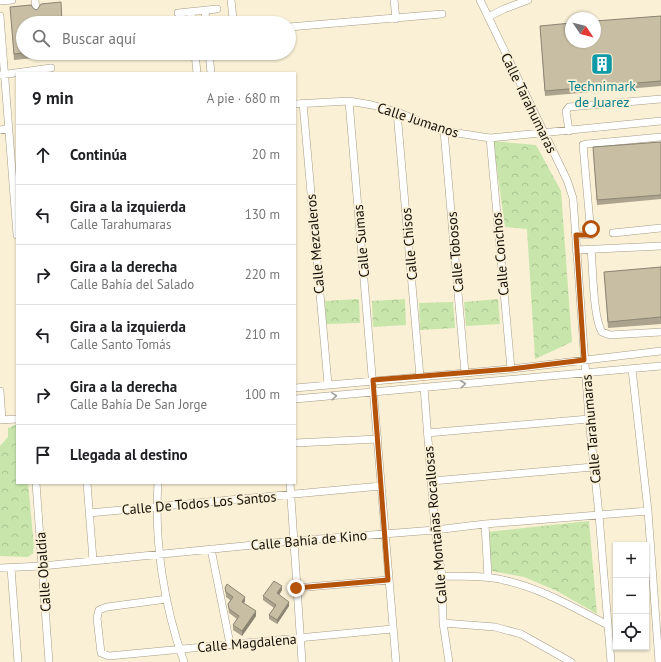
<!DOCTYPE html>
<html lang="es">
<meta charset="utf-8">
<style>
body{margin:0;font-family:"PT Sans",sans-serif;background:#f6f6f6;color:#202124}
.controls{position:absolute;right:12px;bottom:12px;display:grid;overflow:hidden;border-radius:0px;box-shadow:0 1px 3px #0004}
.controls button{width:36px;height:36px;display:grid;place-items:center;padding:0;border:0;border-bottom:1px solid #e0e0e0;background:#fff;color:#202124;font:20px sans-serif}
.compass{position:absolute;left:565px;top:12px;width:36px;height:36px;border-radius:50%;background:#fff;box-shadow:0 1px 3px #0004;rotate:125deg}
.stop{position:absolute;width:12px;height:12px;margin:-9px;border:3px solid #b45309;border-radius:50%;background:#fff}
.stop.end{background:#b45309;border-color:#fff;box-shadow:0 1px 4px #0008}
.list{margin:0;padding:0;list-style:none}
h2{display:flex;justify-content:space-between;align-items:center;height:52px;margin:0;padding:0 16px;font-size:17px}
h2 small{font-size:13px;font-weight:400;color:#757577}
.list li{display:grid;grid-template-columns:26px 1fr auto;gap:12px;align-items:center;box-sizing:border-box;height:60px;padding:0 16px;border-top:1px solid #e0e0e0}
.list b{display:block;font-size:15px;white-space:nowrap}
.list p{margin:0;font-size:13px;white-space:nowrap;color:#757577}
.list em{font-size:13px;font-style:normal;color:#757577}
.icon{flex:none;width:22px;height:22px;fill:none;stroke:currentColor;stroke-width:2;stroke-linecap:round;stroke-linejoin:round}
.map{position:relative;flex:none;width:661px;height:662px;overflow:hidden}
.search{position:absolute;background:#fff;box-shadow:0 1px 3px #0004;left:16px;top:16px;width:280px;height:44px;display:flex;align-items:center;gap:10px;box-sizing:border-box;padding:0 14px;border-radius:22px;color:#757577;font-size:15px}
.panel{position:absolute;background:#fff;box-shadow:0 1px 3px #0004;left:16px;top:72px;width:280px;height:412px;border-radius:0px}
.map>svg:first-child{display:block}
.forest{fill:url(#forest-crowns)}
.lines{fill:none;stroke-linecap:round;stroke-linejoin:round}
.minor-casing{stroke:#a69c84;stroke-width:8}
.minor{stroke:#fff;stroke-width:7}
.wall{fill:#aba38d}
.shaded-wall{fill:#8b8573}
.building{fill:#c7bea4;stroke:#8b8573}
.oneway{stroke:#a09f9b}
.route{stroke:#b45309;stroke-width:5}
.labels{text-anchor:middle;stroke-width:3.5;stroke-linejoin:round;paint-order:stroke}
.culture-label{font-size:14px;fill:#0d838f;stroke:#faf0d6}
.street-label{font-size:14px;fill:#120e06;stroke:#faf0d6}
</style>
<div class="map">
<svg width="661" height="662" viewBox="0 0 661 662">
<defs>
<pattern id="forest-crowns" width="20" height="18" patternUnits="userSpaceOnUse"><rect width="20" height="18" fill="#c8e6ac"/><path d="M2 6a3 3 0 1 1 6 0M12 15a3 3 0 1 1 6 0" fill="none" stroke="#abc492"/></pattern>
</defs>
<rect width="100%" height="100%" fill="#faf0d6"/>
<!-- forest -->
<path class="forest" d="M 493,141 L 536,145 L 561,191 L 572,342 L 535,359 L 527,229 L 505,227 Z
M 359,299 L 360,323 L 326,324 L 325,301 Z
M 405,299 L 406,325 L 373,327 L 372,301 Z
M 498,299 L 500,324 L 466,326 L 464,302 Z
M 453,302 L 455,328 L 420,330 L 419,303 Z
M 15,425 L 17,426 L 17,483 L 28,483 L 34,546 L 33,553 L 28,557 L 0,556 L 0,446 L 8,437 L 8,428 Z
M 589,521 L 597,614 L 557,591 L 524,577 L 492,571 L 488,532 Z"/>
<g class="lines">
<!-- minor casing -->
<g class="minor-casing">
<path id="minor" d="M 35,0 L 36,11
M 231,0 L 233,19 L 238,23
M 394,0 L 396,19
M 480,0 L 567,180 L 573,198 L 589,419 L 599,515 L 611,662
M 0,1 L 12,0
M 205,11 L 206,23
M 191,12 L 192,23
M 178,13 L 217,9
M 0,16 L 17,235
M 488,17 L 504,9 L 528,0
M 289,27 L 442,14
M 195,53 L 197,73
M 209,53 L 211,73
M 0,75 L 51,68
M 349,101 L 396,662
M 303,103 L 328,384
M 295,104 L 349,101 L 372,105 L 397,112 L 444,131 L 490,138 L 661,121
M 397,112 L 420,377
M 0,130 L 9,128
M 444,131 L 465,373
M 569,131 L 566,111 L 569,107 L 661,99
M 490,138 L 511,369
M 613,233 L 661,228
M 576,235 L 591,235 L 583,145 L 587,144 L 661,137
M 591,249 C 593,268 593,318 602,332 L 610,335 L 661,332
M 576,250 L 661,246
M 632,369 L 648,511 L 659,662
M 424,387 L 435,530 L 442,576 L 443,623 L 449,662
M 295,388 L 511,369 L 661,351
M 0,391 L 2,420
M 295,399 L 661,366
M 0,420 L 17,419
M 427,433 L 589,419
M 295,443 L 378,439
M 432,481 L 593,467
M 36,483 L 49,662
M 87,483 L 93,560
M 158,483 C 154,542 164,606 184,662
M 290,483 L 302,662
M 89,513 L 381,486
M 485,524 L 488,577
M 211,549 L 230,644
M 0,568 L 42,566 L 293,541 L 435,530 L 485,524 L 648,511
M 11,568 L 18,662
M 442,576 C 462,577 484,575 503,580 C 541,588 574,608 608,625
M 296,588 L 388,580
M 167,599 L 107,607 L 99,610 L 97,618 L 101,653 L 109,656 L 392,629
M 443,623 L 495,627 L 521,634 L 571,662"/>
</g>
<!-- minor -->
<use href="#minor" class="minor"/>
</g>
<!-- wall -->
<path class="wall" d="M 10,7 L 23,53 L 65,53 L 65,55 L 14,60 Z
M 661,16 L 661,86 L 545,96 L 540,26 Z
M 661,142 L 661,199 L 597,205 L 593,147 Z
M 661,267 L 661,324 L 608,328 L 604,272 Z
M 225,588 L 245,601 L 244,603 L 256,616 L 242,636 L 233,630 L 233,625 L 237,619 L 229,613 L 228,604 L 230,600 L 226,597 Z
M 282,590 L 279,595 L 289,606 L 277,624 L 269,619 L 269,615 L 274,608 L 263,600 L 263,596 Z"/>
<!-- shaded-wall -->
<path class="shaded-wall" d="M 282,586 L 282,590 L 277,598 L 277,593 Z
M 245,597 L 245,601 L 242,606 L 242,602 Z
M 289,602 L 289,606 L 277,624 L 277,620 Z
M 256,611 L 256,616 L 242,636 L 242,631 Z"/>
<!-- building -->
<path class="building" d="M 61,2 L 62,23 L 23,23 L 23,53 L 14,54 L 10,7 L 31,5 L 34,9 L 37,10 L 41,4 Z
M 661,16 L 661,81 L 545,91 L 540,26 L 571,23 L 571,42 L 595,42 L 595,21 Z
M 661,142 L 661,195 L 597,200 L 593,147 Z
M 661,267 L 661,317 L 608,322 L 604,272 Z
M 274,581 L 282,586 L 277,593 L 289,602 L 277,620 L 269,615 L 276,605 L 263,596 Z
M 227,584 L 245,597 L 242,602 L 256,611 L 242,631 L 233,625 L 239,616 L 229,609 L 228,604 L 233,597 L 226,592 L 225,588 Z"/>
<!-- one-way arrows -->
<defs><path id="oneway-chevron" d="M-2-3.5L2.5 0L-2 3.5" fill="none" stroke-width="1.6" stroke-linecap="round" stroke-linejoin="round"/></defs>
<g class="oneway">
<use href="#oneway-chevron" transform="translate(463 384) rotate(-6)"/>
<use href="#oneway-chevron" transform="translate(334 396) rotate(-5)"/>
</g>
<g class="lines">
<!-- route -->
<path class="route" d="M 296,588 L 388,580 L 373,380 L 511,369 L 584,360 L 576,235 L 591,235 L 591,229"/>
</g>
<!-- icons -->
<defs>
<g id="building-square" transform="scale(1.15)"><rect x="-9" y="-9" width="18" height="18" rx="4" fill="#0f9aa8" stroke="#faf0d6"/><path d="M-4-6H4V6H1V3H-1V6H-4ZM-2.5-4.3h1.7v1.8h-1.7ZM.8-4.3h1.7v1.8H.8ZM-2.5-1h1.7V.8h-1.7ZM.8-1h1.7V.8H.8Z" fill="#fff"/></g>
</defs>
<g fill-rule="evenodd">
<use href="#building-square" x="602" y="64"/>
</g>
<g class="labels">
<!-- culture labels -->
<g class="culture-label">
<text x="602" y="91">Technimark<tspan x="602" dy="16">de Juarez</tspan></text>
</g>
<!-- street labels -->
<g class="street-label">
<text transform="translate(529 103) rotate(64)" y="5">Calle Tarahumaras</text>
<text transform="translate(418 120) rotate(18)" y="5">Calle Jumanos</text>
<text transform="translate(361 241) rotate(-95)" y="5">Calle Sumas</text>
<text transform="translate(315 244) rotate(-95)" y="5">Calle Mezcaleros</text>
<text transform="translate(409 244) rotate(-95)" y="5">Calle Chisos</text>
<text transform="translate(455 252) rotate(-95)" y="5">Calle Tobosos</text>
<text transform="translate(500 254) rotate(-95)" y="5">Calle Conchos</text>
<text transform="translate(591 429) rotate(-95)" y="5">Calle Tarahumaras</text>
<text transform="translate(199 503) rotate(-5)" y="5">Calle De Todos Los Santos</text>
<text transform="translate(435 525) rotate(-95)" y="5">Calle Montañas Rocallosas</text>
<text transform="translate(309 540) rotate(-5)" y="5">Calle Bahía de Kino</text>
<text transform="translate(43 572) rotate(-94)" y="5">Calle Obaldía</text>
<text transform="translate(247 643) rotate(-5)" y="5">Calle Magdalena</text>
</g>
</g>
</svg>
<div class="controls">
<button>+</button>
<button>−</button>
<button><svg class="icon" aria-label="locate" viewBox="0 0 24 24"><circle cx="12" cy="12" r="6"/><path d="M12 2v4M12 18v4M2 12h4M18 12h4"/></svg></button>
</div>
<svg class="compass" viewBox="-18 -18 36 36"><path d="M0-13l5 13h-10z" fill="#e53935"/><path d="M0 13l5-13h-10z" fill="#757577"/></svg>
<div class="stop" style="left:591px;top:229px"></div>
<div class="stop end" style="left:296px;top:588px"></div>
<div class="search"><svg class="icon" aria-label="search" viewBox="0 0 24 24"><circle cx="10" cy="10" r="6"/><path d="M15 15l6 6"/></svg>Buscar aquí</div>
<section class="panel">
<h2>9 min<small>A pie · 680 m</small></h2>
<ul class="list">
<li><svg class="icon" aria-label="ahead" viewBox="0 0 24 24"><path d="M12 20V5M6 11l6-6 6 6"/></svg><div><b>Continúa</b></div><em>20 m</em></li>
<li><svg class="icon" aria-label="left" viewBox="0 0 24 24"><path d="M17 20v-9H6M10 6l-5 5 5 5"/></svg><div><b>Gira a la izquierda</b><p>Calle Tarahumaras</p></div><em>130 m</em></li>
<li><svg class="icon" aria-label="right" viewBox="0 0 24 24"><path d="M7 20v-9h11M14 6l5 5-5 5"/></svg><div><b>Gira a la derecha</b><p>Calle Bahía del Salado</p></div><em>220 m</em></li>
<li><svg class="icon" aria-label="left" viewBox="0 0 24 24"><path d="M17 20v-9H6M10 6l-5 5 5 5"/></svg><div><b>Gira a la izquierda</b><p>Calle Santo Tomás</p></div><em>210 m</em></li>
<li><svg class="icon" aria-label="right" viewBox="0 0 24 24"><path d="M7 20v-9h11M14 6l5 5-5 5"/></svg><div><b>Gira a la derecha</b><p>Calle Bahía De San Jorge</p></div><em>100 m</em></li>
<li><svg class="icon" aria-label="arrive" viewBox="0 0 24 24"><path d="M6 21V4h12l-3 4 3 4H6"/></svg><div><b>Llegada al destino</b></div></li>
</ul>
</section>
</div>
